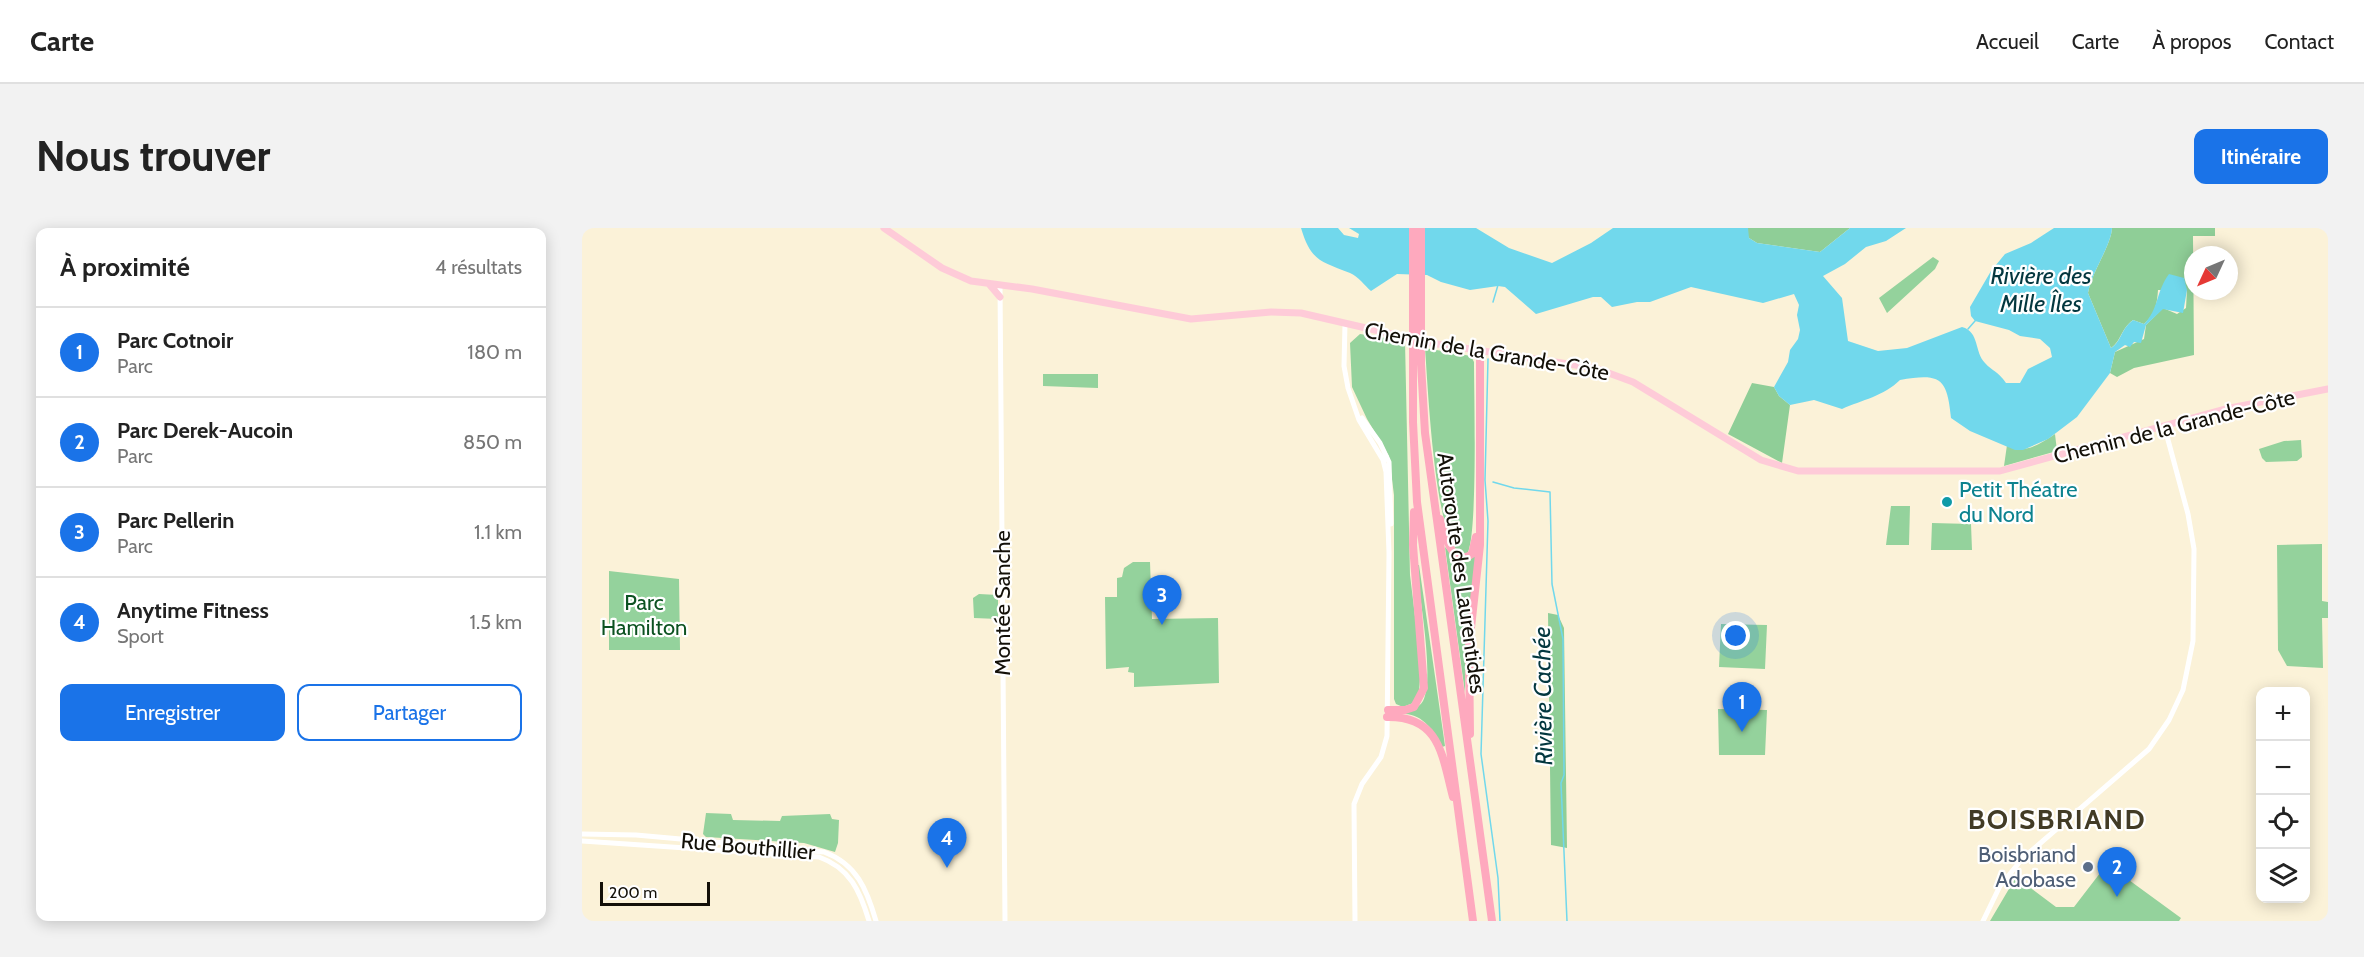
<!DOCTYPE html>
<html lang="fr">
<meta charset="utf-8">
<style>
body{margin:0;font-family:Cabin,sans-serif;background:#f2f2f2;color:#222}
.controls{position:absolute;right:18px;bottom:18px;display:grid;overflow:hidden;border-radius:12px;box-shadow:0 3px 15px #0003}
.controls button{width:54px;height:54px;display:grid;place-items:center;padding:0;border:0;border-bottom:2px solid #e0e0e0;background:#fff;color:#222;font:30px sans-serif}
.compass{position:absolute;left:1602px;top:18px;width:54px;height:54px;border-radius:50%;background:#fff;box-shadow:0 3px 15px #0003;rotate:226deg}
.scale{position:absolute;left:18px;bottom:15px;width:110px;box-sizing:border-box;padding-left:6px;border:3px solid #131008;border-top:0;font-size:16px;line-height:21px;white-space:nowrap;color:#131008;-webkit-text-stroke:4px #fff;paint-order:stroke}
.you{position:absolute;left:1154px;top:408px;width:21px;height:21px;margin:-15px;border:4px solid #fff;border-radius:50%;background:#1a73e8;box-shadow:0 0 0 9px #1a73e833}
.badge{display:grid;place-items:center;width:39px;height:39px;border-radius:50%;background:#1a73e8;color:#fff;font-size:20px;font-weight:700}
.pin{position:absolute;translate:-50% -50px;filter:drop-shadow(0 2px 3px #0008)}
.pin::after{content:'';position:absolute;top:32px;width:21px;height:18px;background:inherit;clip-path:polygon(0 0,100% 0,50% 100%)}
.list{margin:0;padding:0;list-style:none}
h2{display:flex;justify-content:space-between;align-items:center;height:78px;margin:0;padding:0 24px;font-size:26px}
h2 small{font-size:20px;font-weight:400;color:#767676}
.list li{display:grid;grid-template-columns:39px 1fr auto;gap:18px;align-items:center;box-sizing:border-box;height:90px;padding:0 24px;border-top:2px solid #e0e0e0}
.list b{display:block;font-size:22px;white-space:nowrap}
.list p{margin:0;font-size:20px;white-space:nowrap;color:#767676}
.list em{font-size:20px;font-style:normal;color:#767676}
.actions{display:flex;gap:12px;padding:18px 24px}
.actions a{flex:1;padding:14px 0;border:2px solid #1a73e8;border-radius:12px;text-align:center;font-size:21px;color:#1a73e8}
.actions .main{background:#1a73e8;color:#fff}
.icon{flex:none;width:33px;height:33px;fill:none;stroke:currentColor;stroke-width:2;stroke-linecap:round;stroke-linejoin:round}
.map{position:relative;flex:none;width:1746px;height:693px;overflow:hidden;border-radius:12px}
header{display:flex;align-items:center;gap:36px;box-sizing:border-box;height:84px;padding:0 30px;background:#fff;border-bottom:2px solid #e0e0e0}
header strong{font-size:28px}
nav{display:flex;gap:33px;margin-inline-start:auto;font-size:21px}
.intro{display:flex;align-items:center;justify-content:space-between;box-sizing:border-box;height:144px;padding:0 36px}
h1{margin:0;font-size:42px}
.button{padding:15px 27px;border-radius:12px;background:#1a73e8;color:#fff;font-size:21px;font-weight:700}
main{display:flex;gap:36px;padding:0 36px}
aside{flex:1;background:#fff;border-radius:12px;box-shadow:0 3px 15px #0003}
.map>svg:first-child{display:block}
.green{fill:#94d29c}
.forest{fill:#8fce97}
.water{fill:#71d8ec}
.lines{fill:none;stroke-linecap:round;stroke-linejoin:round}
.stream{stroke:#71d8ec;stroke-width:1.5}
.minor{stroke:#fff;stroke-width:5}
.major{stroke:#fecbd8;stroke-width:7}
.highway{stroke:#fea9be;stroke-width:8}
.culture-dot{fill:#0f9aa8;stroke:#fff;stroke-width:2}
.service-dot{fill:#5c6f8a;stroke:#fff;stroke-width:2}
.labels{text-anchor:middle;stroke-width:4.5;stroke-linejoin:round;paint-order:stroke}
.street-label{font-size:22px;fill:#131008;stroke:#fff}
.culture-label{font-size:22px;fill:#0d838f;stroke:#fff;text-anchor:start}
.park-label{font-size:22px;fill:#0c5221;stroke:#fff}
.service-label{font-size:22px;fill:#4e5e75;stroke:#fff;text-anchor:end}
.water-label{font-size:24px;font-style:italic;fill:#03373f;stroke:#fff}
.district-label{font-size:28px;font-weight:bold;letter-spacing:1.5px;fill:#423b25;stroke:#fff}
</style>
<header>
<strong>Carte</strong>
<nav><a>Accueil</a><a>Carte</a><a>À propos</a><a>Contact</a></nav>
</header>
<div class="intro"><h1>Nous trouver</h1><a class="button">Itinéraire</a></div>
<main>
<aside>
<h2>À proximité<small>4 résultats</small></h2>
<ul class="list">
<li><span class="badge">1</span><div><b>Parc Cotnoir</b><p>Parc</p></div><em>180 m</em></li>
<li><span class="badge">2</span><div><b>Parc Derek-Aucoin</b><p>Parc</p></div><em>850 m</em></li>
<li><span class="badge">3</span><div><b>Parc Pellerin</b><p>Parc</p></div><em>1.1 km</em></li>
<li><span class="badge">4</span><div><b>Anytime Fitness</b><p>Sport</p></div><em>1.5 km</em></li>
</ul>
<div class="actions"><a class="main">Enregistrer</a><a>Partager</a></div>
</aside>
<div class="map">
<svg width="1746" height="693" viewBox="0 0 1746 693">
<rect width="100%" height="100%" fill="#fbf2d8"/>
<!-- green -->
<path class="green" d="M 1351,29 L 1357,33 L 1353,41 L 1305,85 L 1297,70 Z
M 778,106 L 823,113 L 828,347 L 839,438 L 837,464 L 831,475 L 821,479 L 814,476 L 812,471 L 812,267 L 807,228 L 785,191 L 770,159 L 768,115 Z
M 843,120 L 889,128 L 892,134 C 892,161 896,312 885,326 L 876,325 C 852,299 846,160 843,120 Z
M 461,146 L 516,146 L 516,160 L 461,158 Z
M 1473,206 L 1475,223 L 1422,238 L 1425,217 C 1442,227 1458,216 1473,206 Z
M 1719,212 L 1720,229 L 1715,233 L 1684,234 L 1680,230 L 1677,221 L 1702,213 Z
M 1309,278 L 1328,278 L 1327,317 L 1304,317 Z
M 1350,295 L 1389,296 L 1390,322 L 1349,322 Z
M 1740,316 L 1740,373 L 1746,374 L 1746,390 L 1740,390 L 1741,440 L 1705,438 L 1696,422 L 1695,317 Z
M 863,319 L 877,334 L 886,334 L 894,326 L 884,411 L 883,465 Z
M 551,334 L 568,334 L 570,391 L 636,390 L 637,455 L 552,459 L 552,445 L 546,444 L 547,439 L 524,441 L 523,369 L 535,369 L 535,350 L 540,349 L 542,340 Z
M 834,337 L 837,337 L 863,518 L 860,519 C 853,503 841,487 823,486 C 829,482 836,481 841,473 C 853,450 837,366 834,337 Z
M 27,343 L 97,351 L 98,422 L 27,422 Z
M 397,366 L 416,367 L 416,391 L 392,390 L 391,370 Z
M 1139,396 L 1185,397 L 1183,441 L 1137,439 Z
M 1136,481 L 1185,482 L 1183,527 L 1137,527 Z
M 124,585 L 149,586 L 151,592 L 198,593 L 200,588 L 248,586 L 250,591 L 257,592 L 256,615 L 253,624 L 222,615 L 124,609 L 121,606 Z
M 1525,636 L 1599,690 L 1597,693 L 1408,693 L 1434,649 L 1474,679 L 1492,679 Z"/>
<!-- forest -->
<path class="forest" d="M 1166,0 L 1268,0 L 1238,24 L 1175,15 L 1167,10 L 1164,4 Z
M 1530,0 L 1633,0 L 1633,8 L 1611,8 L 1612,127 L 1552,140 L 1535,149 L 1528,145 L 1533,124 L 1562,111 L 1564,97 L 1581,80 L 1595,86 L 1604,80 L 1605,62 L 1576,62 C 1575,77 1573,86 1562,96 L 1551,92 C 1538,102 1540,112 1529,120 L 1506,65 C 1510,43 1529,18 1530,0 Z
M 1170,155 L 1192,159 L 1197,168 L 1208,177 L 1200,235 L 1146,206 Z
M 966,385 L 976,387 L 982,400 L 985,620 L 969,617 Z"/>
<!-- water -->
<path class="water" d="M 719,0 L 756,0 L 762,7 L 776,10 L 777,6 L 767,0 L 894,0 L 927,20 L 970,35 L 1009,15 L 1031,0 L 1166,0 L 1167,10 L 1175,15 L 1238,24 L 1268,0 L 1324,0 L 1304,13 L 1284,19 L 1263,36 L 1241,48 L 1260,70 L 1266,113 L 1296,123 L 1325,120 L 1380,99 C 1398,104 1392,124 1403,135 C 1410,143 1416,143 1424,155 L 1438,155 L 1446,141 L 1470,129 L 1468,120 L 1458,111 L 1438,108 L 1427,102 L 1393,93 L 1389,88 L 1388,79 L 1409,43 L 1423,26 L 1449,15 L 1472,0 L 1530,0 C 1529,18 1510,43 1506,65 L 1529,120 C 1540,113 1538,102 1551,92 L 1562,96 C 1577,81 1574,63 1587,46 L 1602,50 L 1605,62 L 1601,85 L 1581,81 L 1564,97 L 1559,115 L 1552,114 L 1548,119 L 1543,117 L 1533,124 L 1528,145 L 1495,189 L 1466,211 L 1441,222 L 1433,222 L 1388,203 L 1369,190 C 1365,150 1359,145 1318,152 C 1302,168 1280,172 1260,181 L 1232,172 L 1208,177 L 1197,168 L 1192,159 L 1206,134 L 1208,122 L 1216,111 L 1218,102 L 1215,87 L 1217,77 L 1212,66 L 1181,75 L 1109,59 L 1068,74 L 1055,74 L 1030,79 L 1019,69 L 1011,69 L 954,86 L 923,59 L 916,58 L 888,62 L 859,54 L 845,47 L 815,46 L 789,63 C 783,58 776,48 768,45 C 738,33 729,33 719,0 Z"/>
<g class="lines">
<!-- stream -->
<path class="stream" d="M 911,74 L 916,57
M 1386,101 L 1393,93
M 906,131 L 903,252 L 906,293 L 899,526 L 916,650 L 918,693
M 911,254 L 932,260 L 968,264 L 970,356 L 981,411 L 982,547 L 979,555 L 985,693"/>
<!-- minor -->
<path class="minor" d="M 418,57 L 423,693
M 763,96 L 762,138 L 766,160 L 777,192 L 801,232 L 804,244 L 807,325 L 805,508 L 799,529 L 780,556 L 772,576 L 773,693
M 780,190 L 798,215 L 807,234 L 809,296
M 0,606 L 54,607 L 242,624 C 275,636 285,662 294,693
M 0,613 L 237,629 C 268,640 278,663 287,693
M 1401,693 L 1418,658 L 1440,631 L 1567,521 L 1587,492 L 1601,462 L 1611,413 L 1612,321 L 1606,286 L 1582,197"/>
<!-- major -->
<path class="major" d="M 302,0 L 360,40 L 389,53 L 450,61 L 609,91 L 689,84 L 719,85 L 849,115 L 1013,140 L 1051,154 L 1179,232 L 1216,243 L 1418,243 L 1643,181 L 1746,161
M 407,56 L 418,69"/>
<!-- highway -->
<path class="highway" d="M 831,0 L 831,194 L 835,274 L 891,693
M 839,0 L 839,136 L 843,205 L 910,693
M 858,291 C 863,305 869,340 890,326 L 894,309
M 806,482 L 823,482 L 832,479 L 842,460 L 831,317 L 832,284
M 805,489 C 858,488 860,527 871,569
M 888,506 L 887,418 L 898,317 L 898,121"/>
</g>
<!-- markers -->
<circle class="culture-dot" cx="1365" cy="274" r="6"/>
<circle class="service-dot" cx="1506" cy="639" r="6"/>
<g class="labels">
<!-- street labels -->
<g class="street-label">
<text transform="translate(905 123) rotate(10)" y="8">Chemin de la Grande-Côte</text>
<text transform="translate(1592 198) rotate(-14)" y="8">Chemin de la Grande-Côte</text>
<text transform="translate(880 345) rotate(82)" y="8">Autoroute des Laurentides</text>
<text transform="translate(420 375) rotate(-90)" y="8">Montée Sanche</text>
<text transform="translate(166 618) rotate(5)" y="8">Rue Bouthillier</text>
</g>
<!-- culture labels -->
<g class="culture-label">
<text x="1377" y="269">Petit Théatre<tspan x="1377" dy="25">du Nord</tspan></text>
</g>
<!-- park labels -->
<g class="park-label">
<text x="62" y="382">Parc<tspan x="62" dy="25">Hamilton</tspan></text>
</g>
<!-- service labels -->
<g class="service-label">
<text x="1494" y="634">Boisbriand<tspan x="1494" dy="25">Adobase</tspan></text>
</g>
<!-- water labels -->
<g class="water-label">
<text x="1459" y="56">Rivière des<tspan x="1459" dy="28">Mille Îles</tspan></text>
<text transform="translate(961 468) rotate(-91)" y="8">Rivière Cachée</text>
</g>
<!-- district labels -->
<g class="district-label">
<text x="1475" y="601">BOISBRIAND</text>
</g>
</g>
</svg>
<div class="controls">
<button>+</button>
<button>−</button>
<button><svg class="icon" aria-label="locate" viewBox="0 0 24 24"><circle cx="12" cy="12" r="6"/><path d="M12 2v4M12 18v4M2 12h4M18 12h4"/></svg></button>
<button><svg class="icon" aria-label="layers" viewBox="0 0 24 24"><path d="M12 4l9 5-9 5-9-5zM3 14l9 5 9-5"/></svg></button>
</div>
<svg class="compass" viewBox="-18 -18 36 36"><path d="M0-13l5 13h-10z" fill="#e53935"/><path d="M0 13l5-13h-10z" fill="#767676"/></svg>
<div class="scale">200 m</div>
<div class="you"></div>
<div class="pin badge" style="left:1160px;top:504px">1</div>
<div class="pin badge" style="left:1535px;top:669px">2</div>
<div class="pin badge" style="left:580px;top:397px">3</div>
<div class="pin badge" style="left:365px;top:640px">4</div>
</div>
</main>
